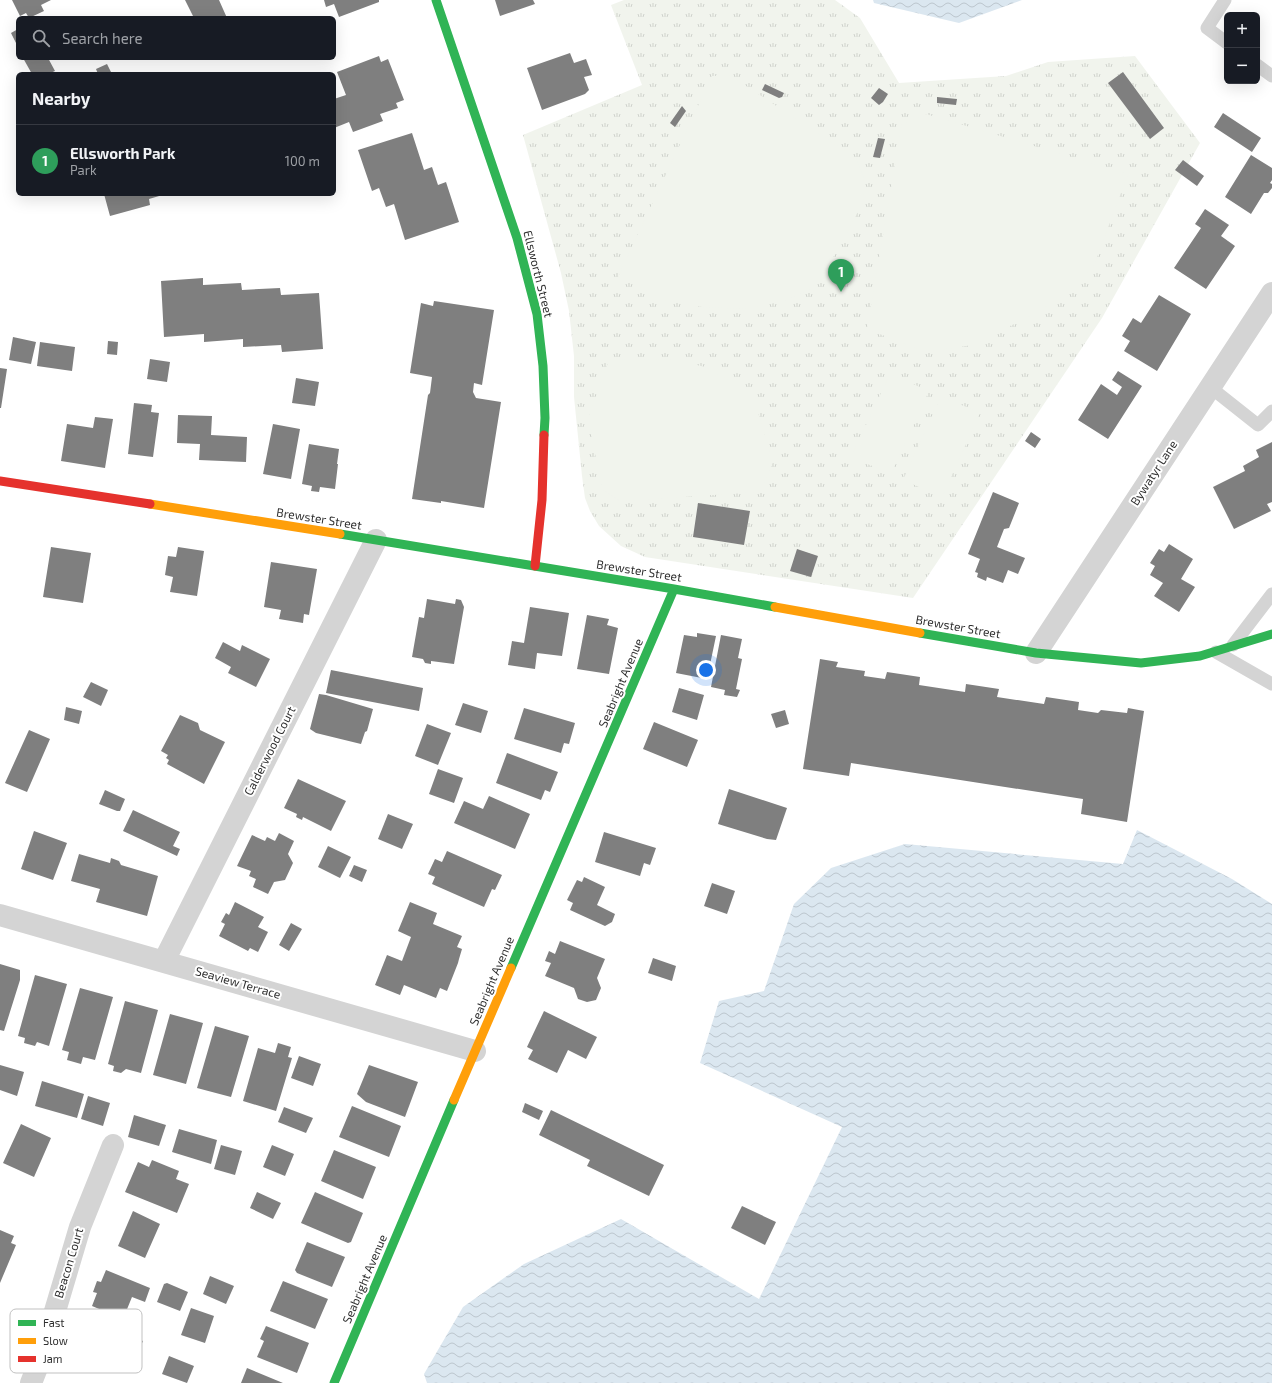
<!DOCTYPE html>
<meta charset="utf-8">
<style>
body{margin:0;font-family:"Exo 2",sans-serif;background:#20242c;color:#f1f3f6}
.controls{position:absolute;right:12px;top:12px;display:grid;overflow:hidden;border-radius:6px;box-shadow:0 4px 16px #0002}
.controls button{width:36px;height:36px;display:grid;place-items:center;padding:0;border:0;border-bottom:1px solid #363941;background:#171b24;color:#f1f3f6;font:20px sans-serif}
.you{position:absolute;left:706px;top:670px;width:14px;height:14px;margin:-10px;border:3px solid #fff;border-radius:50%;background:#1a73e8;box-shadow:0 0 0 6px #1a73e833}
.badge{display:grid;place-items:center;width:26px;height:26px;border-radius:50%;background:#787878;color:#fff;font-size:13px;font-weight:700}
.pin{position:absolute;translate:-50% -33px;filter:drop-shadow(0 1px 2px #0008)}
.pin::after{content:'';position:absolute;top:21px;width:14px;height:12px;background:inherit;clip-path:polygon(0 0,100% 0,50% 100%)}
.list{margin:0;padding:0;list-style:none}
h2{display:flex;justify-content:space-between;align-items:center;height:52px;margin:0;padding:0 16px;font-size:17px}
h2 small{font-size:13px;font-weight:400;color:#9ea1a6}
.list li{display:grid;grid-template-columns:26px 1fr auto;gap:12px;align-items:center;box-sizing:border-box;height:72px;padding:0 16px;border-top:1px solid #363941}
.list b{display:block;font-size:15px;white-space:nowrap}
.list p{margin:0;font-size:13px;white-space:nowrap;color:#9ea1a6}
.list em{font-size:13px;font-style:normal;color:#9ea1a6}
.icon{flex:none;width:22px;height:22px;fill:none;stroke:currentColor;stroke-width:2;stroke-linecap:round;stroke-linejoin:round}
.map{position:relative;flex:none;width:1272px;height:1383px;overflow:hidden}
.search{position:absolute;background:#171b24;box-shadow:0 4px 16px #0002;left:16px;top:16px;width:320px;height:44px;display:flex;align-items:center;gap:10px;box-sizing:border-box;padding:0 14px;border-radius:6px;color:#9ea1a6;font-size:15px}
.panel{position:absolute;background:#171b24;box-shadow:0 4px 16px #0002;left:16px;top:72px;width:320px;height:124px;border-radius:6px}
.map>svg:first-child{display:block}
.grass{fill:url(#grass-tufts)}
.pitch{fill:#f1f4ed}
.water{fill:url(#water-waves)}
.building{fill:#7f7f7f}
.lines{fill:none;stroke-linecap:round;stroke-linejoin:round}
.lane{stroke:#d4d4d4;stroke-width:13}
.street{stroke:#d4d4d4;stroke-width:22}
.fast{stroke:#30b455;stroke-width:9}
.slow{stroke:#ff9f0a;stroke-width:9}
.jam{stroke:#e5322d;stroke-width:9}
.labels{text-anchor:middle;stroke-width:4;stroke-linejoin:round;paint-order:stroke}
.street-label{font-size:12px;fill:#2f2f2f;stroke:#fff}
.key{fill:#fff;stroke:#c1c1c1;stroke-width:1}
.key-label{font-size:11px;fill:#2f2f2f}
</style>
<div class="map">
<svg width="1272" height="1383" viewBox="0 0 1272 1383">
<defs>
<pattern id="grass-tufts" width="24" height="20" patternUnits="userSpaceOnUse"><rect width="24" height="20" fill="#f1f4ed"/><path d="M3 7l-1-3M5 7V3M7 7l1-3M15 17l-1-3M17 17v-4M19 17l1-3" fill="none" stroke="#cfd2cc"/></pattern>
<pattern id="water-waves" width="16" height="10" patternUnits="userSpaceOnUse"><rect width="16" height="10" fill="#dbe7f0"/><path d="M0 5q4-4 8 0t8 0" fill="none" stroke="#bcc6ce"/></pattern>
</defs>
<rect width="100%" height="100%" fill="#fff"/>
<!-- grass -->
<path class="grass" d="M 624,0 L 835,0 L 860,18 L 899,83 L 1006,76 L 1048,62 L 1135,56 L 1200,143 L 1102,318 L 913,598 L 645,557 L 621,546 L 599,526 L 590,511 L 585,498 L 582,476 L 574,397 L 574,356 L 569,311 L 561,273 L 523,135 L 642,85 L 611,5 Z"/>
<!-- pitch -->
<path class="pitch" d="M 729,75 L 856,158 L 864,178 L 863,202 L 838,250 L 811,289 L 784,301 L 747,309 L 702,307 L 667,301 L 618,277 L 712,76 Z
M 926,114 L 1128,174 L 1093,268 L 1062,297 L 1028,317 L 973,345 L 925,352 L 867,329 L 902,124 Z
M 638,359 L 677,360 L 705,367 L 730,381 L 754,399 L 773,462 L 760,492 L 620,501 L 602,489 L 588,418 L 609,360 Z
M 890,374 L 929,391 L 891,474 L 851,457 Z
M 941,396 L 980,413 L 942,497 L 903,480 Z"/>
<!-- water -->
<path class="water" d="M 873,0 L 1022,0 L 959,23 L 874,3 Z
M 1137,830 L 1232,879 L 1272,904 L 1272,1383 L 427,1383 L 424,1374 L 463,1307 L 524,1264 L 621,1219 L 759,1299 L 842,1127 L 700,1063 L 719,1001 L 764,991 L 794,904 L 831,868 L 905,844 L 1123,864 Z"/>
<!-- building -->
<path class="building" d="M 12,0 L 51,0 L 41,5 L 44,11 L 29,18 L 26,13 L 20,16 Z
M 185,0 L 219,0 L 227,18 L 194,18 Z
M 324,0 L 379,0 L 379,2 L 339,17 L 334,4 L 326,7 Z
M 495,0 L 533,0 L 535,4 L 500,16 Z
M 18,29 L 18,47 L 11,33 Z
M 570,53 L 574,63 L 586,59 L 592,75 L 584,77 L 589,90 L 585,94 L 542,110 L 527,68 Z
M 379,56 L 381,62 L 388,59 L 404,100 L 396,103 L 398,108 L 380,114 L 383,121 L 353,132 L 349,122 L 334,128 L 334,99 L 346,95 L 337,72 Z
M 23,58 L 48,58 L 55,71 L 48,74 L 32,74 Z
M 107,64 L 112,74 L 98,74 L 96,69 Z
M 1123,72 L 1164,128 L 1150,139 L 1108,83 Z
M 765,84 L 784,93 L 782,97 L 779,98 L 762,90 Z
M 879,88 L 888,94 L 883,102 L 879,105 L 871,98 Z
M 937,97 L 957,99 L 956,105 L 937,103 Z
M 682,106 L 686,111 L 675,127 L 670,123 Z
M 1223,113 L 1261,138 L 1252,152 L 1214,127 Z
M 412,133 L 424,170 L 432,167 L 438,185 L 446,182 L 459,222 L 405,240 L 394,204 L 386,207 L 379,188 L 372,191 L 358,150 Z
M 878,138 L 885,139 L 880,158 L 873,157 Z
M 1251,155 L 1272,168 L 1272,180 L 1270,183 L 1272,184 L 1272,188 L 1268,193 L 1264,193 L 1251,214 L 1225,197 Z
M 1183,160 L 1204,176 L 1197,186 L 1175,170 Z
M 104,194 L 166,194 L 149,199 L 150,205 L 110,216 Z
M 1205,209 L 1229,225 L 1221,236 L 1235,246 L 1206,289 L 1174,268 L 1201,228 L 1195,224 Z
M 203,278 L 203,285 L 241,283 L 242,290 L 280,288 L 281,295 L 319,293 L 323,349 L 282,352 L 281,345 L 243,347 L 243,339 L 204,342 L 204,334 L 164,337 L 161,281 Z
M 1159,295 L 1191,314 L 1157,371 L 1124,351 L 1130,341 L 1122,336 L 1133,318 L 1141,323 Z
M 434,301 L 494,310 L 482,385 L 474,383 L 473,392 L 476,398 L 501,402 L 484,508 L 441,501 L 441,503 L 412,499 L 428,395 L 430,393 L 432,377 L 410,373 L 421,303 L 433,306 Z
M 13,337 L 36,342 L 31,364 L 9,360 Z
M 108,341 L 118,342 L 117,355 L 107,354 Z
M 40,342 L 75,347 L 72,371 L 37,366 Z
M 150,359 L 170,362 L 167,382 L 147,379 Z
M 0,368 L 7,369 L 1,408 L 0,408 Z
M 1118,371 L 1142,386 L 1108,439 L 1078,420 L 1101,384 L 1117,395 L 1122,387 L 1112,380 Z
M 296,378 L 319,382 L 315,406 L 292,403 Z
M 134,403 L 152,405 L 151,412 L 159,413 L 153,457 L 128,454 Z
M 178,415 L 212,416 L 211,435 L 247,437 L 246,462 L 199,460 L 200,444 L 177,443 Z
M 95,417 L 113,419 L 105,468 L 61,461 L 67,424 L 93,428 Z
M 273,424 L 300,429 L 291,479 L 263,474 Z
M 1031,432 L 1041,439 L 1035,448 L 1025,441 Z
M 1272,442 L 1272,502 L 1267,504 L 1271,511 L 1234,529 L 1213,487 L 1245,471 L 1243,466 L 1259,457 L 1256,450 Z
M 309,444 L 339,449 L 337,464 L 338,464 L 335,489 L 320,487 L 319,492 L 311,491 L 312,486 L 302,484 Z
M 993,492 L 1019,503 L 1009,528 L 1004,529 L 997,547 L 1025,558 L 1018,574 L 1008,570 L 1003,583 L 987,577 L 986,581 L 977,577 L 978,573 L 975,572 L 980,559 L 968,554 Z
M 698,503 L 750,511 L 744,545 L 693,537 Z
M 1169,544 L 1193,559 L 1181,579 L 1195,587 L 1179,612 L 1154,596 L 1163,583 L 1150,575 L 1155,566 L 1150,563 L 1159,549 L 1164,552 Z
M 51,547 L 91,553 L 83,603 L 43,597 Z
M 178,547 L 204,551 L 197,596 L 170,592 L 173,577 L 165,575 L 168,556 L 176,557 Z
M 797,549 L 818,556 L 811,577 L 790,571 Z
M 271,562 L 317,569 L 309,615 L 304,614 L 303,623 L 279,619 L 281,610 L 264,607 Z
M 427,599 L 455,604 L 456,599 L 461,600 L 464,607 L 454,664 L 431,661 L 431,664 L 425,663 L 423,659 L 412,657 L 419,617 L 424,618 Z
M 530,607 L 569,613 L 562,656 L 537,653 L 535,669 L 508,665 L 512,641 L 524,643 Z
M 587,615 L 609,619 L 607,625 L 618,628 L 609,674 L 577,669 Z
M 697,633 L 716,636 L 707,679 L 676,673 L 684,635 L 697,637 Z
M 721,635 L 742,639 L 738,658 L 742,659 L 736,689 L 740,690 L 737,697 L 724,695 L 725,690 L 711,687 Z
M 223,642 L 240,651 L 242,645 L 270,659 L 256,687 L 228,673 L 231,667 L 215,658 Z
M 820,659 L 838,662 L 836,667 L 865,671 L 864,676 L 885,679 L 887,672 L 920,677 L 919,685 L 965,692 L 966,684 L 999,689 L 997,697 L 1044,704 L 1046,697 L 1079,702 L 1078,710 L 1098,713 L 1101,710 L 1127,713 L 1128,708 L 1144,711 L 1127,822 L 1081,814 L 1083,799 L 851,763 L 849,776 L 803,769 Z
M 331,670 L 423,688 L 419,711 L 326,693 Z
M 91,682 L 108,690 L 101,706 L 83,697 Z
M 679,688 L 704,695 L 697,720 L 672,712 Z
M 319,694 L 326,695 L 373,709 L 367,731 L 365,732 L 361,744 L 316,733 L 310,729 Z
M 463,703 L 488,711 L 481,733 L 455,725 Z
M 66,707 L 82,711 L 79,724 L 64,720 Z
M 524,708 L 575,723 L 569,744 L 564,743 L 561,753 L 514,739 Z
M 785,710 L 789,724 L 776,728 L 771,714 Z
M 180,715 L 198,723 L 200,730 L 225,742 L 204,784 L 167,764 L 169,760 L 166,758 L 168,755 L 161,751 Z
M 654,722 L 698,740 L 687,767 L 643,749 Z
M 427,724 L 451,733 L 438,765 L 415,756 Z
M 29,730 L 50,739 L 27,792 L 5,783 Z
M 507,753 L 558,772 L 550,792 L 545,790 L 541,800 L 496,783 Z
M 438,769 L 463,778 L 454,803 L 429,794 Z
M 298,779 L 346,801 L 331,831 L 303,817 L 302,820 L 296,817 L 297,814 L 284,808 Z
M 729,789 L 787,808 L 776,840 L 767,839 L 718,824 Z
M 105,790 L 125,799 L 120,811 L 117,811 L 99,804 Z
M 489,796 L 530,814 L 515,849 L 454,823 L 464,801 L 483,809 Z
M 133,810 L 180,832 L 173,846 L 180,849 L 177,856 L 123,831 Z
M 388,814 L 413,824 L 402,849 L 378,839 Z
M 34,831 L 67,843 L 53,880 L 21,869 Z
M 604,832 L 656,848 L 650,865 L 644,863 L 640,876 L 595,862 Z
M 279,833 L 294,841 L 288,854 L 293,863 L 285,880 L 274,882 L 268,894 L 253,887 L 256,879 L 249,876 L 251,871 L 237,866 L 252,835 L 265,841 L 267,837 L 275,841 Z
M 328,846 L 351,857 L 340,878 L 318,867 Z
M 447,851 L 502,875 L 495,890 L 492,889 L 484,907 L 432,884 L 435,877 L 428,874 L 435,859 L 442,862 Z
M 79,854 L 110,863 L 111,858 L 119,861 L 121,865 L 158,876 L 147,916 L 96,902 L 100,889 L 71,881 Z
M 354,865 L 367,870 L 362,882 L 349,876 Z
M 584,877 L 605,887 L 597,905 L 615,914 L 612,922 L 605,926 L 570,910 L 573,903 L 567,900 L 577,880 L 582,882 Z
M 712,883 L 735,891 L 727,914 L 704,906 Z
M 235,902 L 264,917 L 258,927 L 268,932 L 258,952 L 250,948 L 248,951 L 219,936 L 225,924 L 221,922 L 226,913 L 229,915 Z
M 410,902 L 437,913 L 433,924 L 462,936 L 457,947 L 462,949 L 459,959 L 458,963 L 447,991 L 440,988 L 436,998 L 404,985 L 400,995 L 375,985 L 387,955 L 402,961 L 411,937 L 398,931 Z
M 291,923 L 302,929 L 289,951 L 279,945 Z
M 560,941 L 605,959 L 597,978 L 601,988 L 596,1000 L 587,1002 L 578,999 L 574,988 L 545,976 L 551,963 L 545,961 L 549,951 L 555,954 Z
M 653,958 L 676,966 L 672,981 L 648,973 Z
M 0,964 L 20,970 L 20,980 L 4,1031 L 0,1030 Z
M 35,975 L 67,984 L 49,1046 L 37,1042 L 35,1046 L 24,1043 L 25,1038 L 18,1036 Z
M 80,988 L 113,997 L 95,1060 L 83,1057 L 81,1064 L 67,1060 L 69,1052 L 62,1050 Z
M 125,1001 L 158,1010 L 141,1073 L 126,1069 L 121,1073 L 113,1071 L 114,1066 L 108,1064 Z
M 544,1011 L 597,1037 L 586,1059 L 568,1050 L 557,1073 L 528,1059 L 533,1050 L 527,1047 Z
M 170,1014 L 203,1023 L 186,1084 L 153,1075 Z
M 215,1026 L 249,1036 L 231,1097 L 197,1088 Z
M 278,1043 L 291,1047 L 288,1057 L 292,1058 L 276,1111 L 243,1101 L 258,1048 L 275,1053 Z
M 299,1056 L 321,1064 L 313,1086 L 291,1078 Z
M 0,1065 L 24,1072 L 17,1096 L 0,1090 Z
M 369,1065 L 418,1082 L 405,1117 L 366,1102 L 357,1094 Z
M 42,1081 L 84,1094 L 77,1118 L 35,1106 Z
M 88,1096 L 110,1103 L 103,1126 L 81,1119 Z
M 525,1103 L 543,1111 L 539,1120 L 522,1112 Z
M 352,1106 L 401,1126 L 389,1157 L 339,1137 Z
M 284,1107 L 313,1118 L 306,1133 L 278,1122 Z
M 551,1110 L 664,1165 L 649,1196 L 587,1166 L 590,1160 L 539,1135 Z
M 134,1115 L 166,1125 L 159,1146 L 128,1137 Z
M 21,1124 L 51,1138 L 34,1177 L 3,1163 Z
M 179,1129 L 217,1140 L 211,1164 L 172,1152 Z
M 221,1145 L 242,1151 L 235,1175 L 214,1169 Z
M 272,1145 L 294,1154 L 285,1176 L 263,1167 Z
M 334,1150 L 376,1167 L 363,1199 L 321,1181 Z
M 152,1160 L 179,1171 L 176,1179 L 189,1184 L 177,1213 L 125,1192 L 138,1162 L 149,1167 Z
M 257,1192 L 281,1203 L 273,1219 L 250,1208 Z
M 315,1192 L 363,1213 L 351,1242 L 348,1243 L 301,1223 Z
M 742,1206 L 776,1222 L 765,1245 L 731,1228 Z
M 133,1211 L 160,1224 L 145,1258 L 118,1246 Z
M 0,1230 L 14,1236 L 11,1243 L 16,1245 L 0,1283 Z
M 307,1242 L 345,1257 L 332,1287 L 297,1273 L 295,1270 Z
M 106,1270 L 150,1288 L 145,1302 L 132,1297 L 123,1319 L 92,1306 L 97,1293 L 93,1292 L 97,1281 L 101,1282 Z
M 210,1276 L 234,1286 L 226,1304 L 203,1294 Z
M 283,1281 L 328,1299 L 315,1329 L 270,1311 Z
M 167,1283 L 188,1292 L 180,1311 L 157,1302 L 164,1284 Z
M 191,1308 L 214,1316 L 205,1343 L 181,1335 Z
M 88,1319 L 143,1341 L 129,1373 L 103,1362 L 101,1366 L 75,1356 L 82,1340 L 80,1339 Z
M 266,1326 L 309,1343 L 297,1373 L 257,1357 L 264,1341 L 260,1339 Z
M 169,1356 L 194,1366 L 187,1383 L 162,1374 Z
M 247,1368 L 283,1383 L 241,1383 Z"/>
<g class="lines">
<!-- lane -->
<path class="lane" d="M 1225,0 L 1207,28 L 1227,43
M 1257,65 L 1272,76
M 1210,387 L 1258,425 L 1272,411
M 1233,645 L 1272,594
M 1216,652 L 1272,684"/>
<!-- street -->
<path class="street" d="M 1036,653 L 1272,293
M 0,915 L 475,1051
M 164,961 L 376,540
M 31,1383 L 42,1355 L 80,1227 L 113,1145"/>
<!-- fast -->
<path class="fast" d="M 436,0 L 517,238 L 537,314 L 543,366 L 545,418 L 544,435
M 340,534 L 674,589 L 775,607
M 920,633 L 1036,653 L 1141,663 L 1200,656 L 1272,634
M 511,968 L 674,589
M 334,1383 L 454,1100"/>
<!-- slow -->
<path class="slow" d="M 150,504 L 340,534
M 775,607 L 920,633
M 454,1100 L 511,968"/>
<!-- jam -->
<path class="jam" d="M 0,481 L 150,504
M 535,566 L 542,500 L 544,435"/>
</g>
<g class="labels">
<!-- street labels -->
<g class="street-label">
<text transform="translate(538 274) rotate(76)" y="4">Ellsworth Street</text>
<text transform="translate(1154 473) rotate(-57)" y="4">Bywatyr Lane</text>
<text transform="translate(319 519) rotate(9)" y="4">Brewster Street</text>
<text transform="translate(639 571) rotate(9)" y="4">Brewster Street</text>
<text transform="translate(958 627) rotate(10)" y="4">Brewster Street</text>
<text transform="translate(621 683) rotate(-67)" y="4">Seabright Avenue</text>
<text transform="translate(270 751) rotate(-63)" y="4">Calderwood Court</text>
<text transform="translate(492 981) rotate(-67)" y="4">Seabright Avenue</text>
<text transform="translate(238 983) rotate(16)" y="4">Seaview Terrace</text>
<text transform="translate(69 1263) rotate(-73)" y="4">Beacon Court</text>
<text transform="translate(365 1279) rotate(-67)" y="4">Seabright Avenue</text>
</g>
</g>
<!-- legend -->
<rect x="10" y="1309" width="132" height="64" rx="6" class="key"/>
<rect x="18" y="1320" width="18" height="6" fill="#30b455"/>
<rect x="18" y="1338" width="18" height="6" fill="#ff9f0a"/>
<rect x="18" y="1356" width="18" height="6" fill="#e5322d"/>
<g class="key-label">
<text x="43" y="1327">Fast</text>
<text x="43" y="1345">Slow</text>
<text x="43" y="1363">Jam</text>
</g>
</svg>
<div class="controls">
<button>+</button>
<button>−</button>
</div>
<div class="you"></div>
<div class="pin badge" style="left:841px;top:292px;background:#2e9e5b">1</div>
<div class="search"><svg class="icon" aria-label="search" viewBox="0 0 24 24"><circle cx="10" cy="10" r="6"/><path d="M15 15l6 6"/></svg>Search here</div>
<section class="panel">
<h2>Nearby<small></small></h2>
<ul class="list">
<li><span class="badge" style="background:#2e9e5b">1</span><div><b>Ellsworth Park</b><p>Park</p></div><em>100 m</em></li>
</ul>
</section>
</div>
